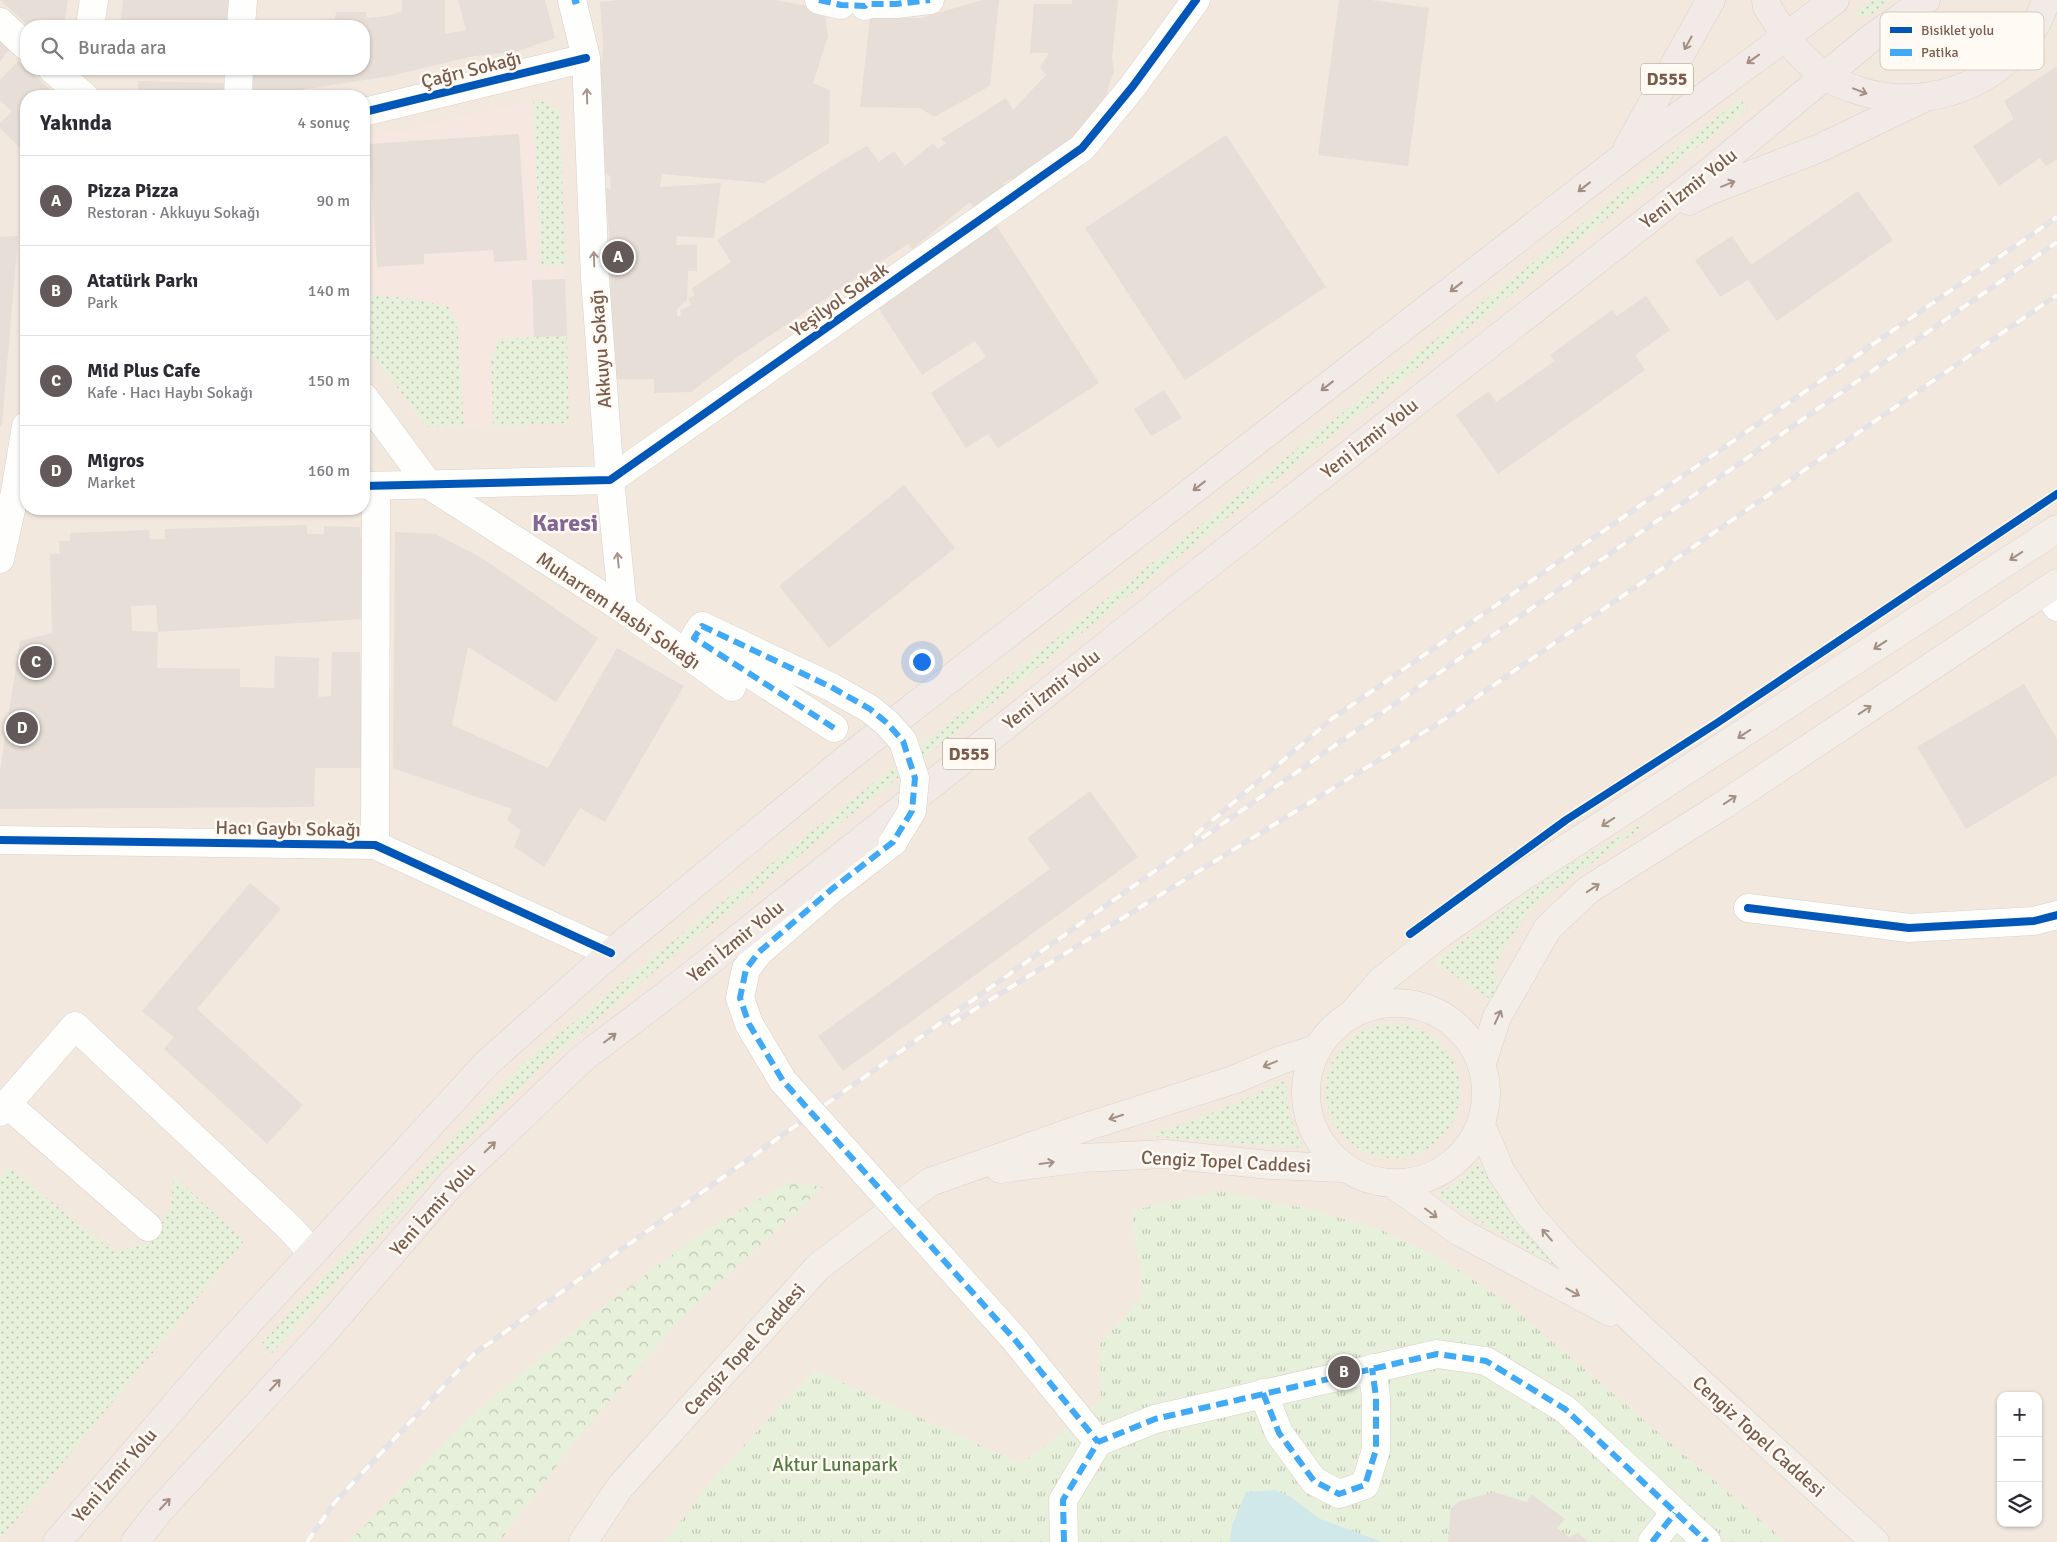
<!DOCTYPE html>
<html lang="tr">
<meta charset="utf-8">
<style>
body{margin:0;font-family:Signika,sans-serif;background:#f7f7f7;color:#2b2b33}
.controls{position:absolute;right:15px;bottom:15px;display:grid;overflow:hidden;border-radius:10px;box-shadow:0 1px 4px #0004}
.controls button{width:45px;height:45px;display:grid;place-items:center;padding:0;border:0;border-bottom:1px solid #e1e1e2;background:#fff;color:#2b2b33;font:25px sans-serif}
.you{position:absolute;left:921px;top:661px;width:18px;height:18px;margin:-12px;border:4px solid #fff;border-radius:50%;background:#1a73e8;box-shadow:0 0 0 8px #1a73e833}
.badge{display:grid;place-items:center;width:32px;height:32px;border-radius:50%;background:#625958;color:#fff;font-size:16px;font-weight:700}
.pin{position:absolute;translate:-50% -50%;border:2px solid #fff;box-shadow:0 1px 5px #0006}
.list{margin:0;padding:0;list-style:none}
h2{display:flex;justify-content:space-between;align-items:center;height:65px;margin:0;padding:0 20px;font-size:21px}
h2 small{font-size:16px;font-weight:400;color:#7c7c81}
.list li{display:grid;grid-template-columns:32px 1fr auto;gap:15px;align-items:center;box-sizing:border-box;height:90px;padding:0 20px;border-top:1px solid #e1e1e2}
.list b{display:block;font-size:19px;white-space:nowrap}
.list p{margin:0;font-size:16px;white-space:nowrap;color:#7c7c81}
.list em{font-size:16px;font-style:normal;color:#7c7c81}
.icon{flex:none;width:28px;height:28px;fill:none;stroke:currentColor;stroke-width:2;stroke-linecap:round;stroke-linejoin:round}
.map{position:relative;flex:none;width:2057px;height:1542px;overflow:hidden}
.search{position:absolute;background:#fff;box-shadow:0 1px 4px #0004;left:20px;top:20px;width:350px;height:55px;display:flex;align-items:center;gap:12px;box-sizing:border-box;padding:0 18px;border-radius:20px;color:#7c7c81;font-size:19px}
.panel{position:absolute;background:#fff;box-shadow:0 1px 4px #0004;left:20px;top:90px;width:350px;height:425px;border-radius:20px}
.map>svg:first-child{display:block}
.residential{fill:#f2e8de;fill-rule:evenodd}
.commercial{fill:#f6e8e1}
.grass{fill:url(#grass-dots)}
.forest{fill:url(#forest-crowns)}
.park{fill:url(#park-tufts)}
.water{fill:#d0e8ea}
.building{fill:#e6ded7}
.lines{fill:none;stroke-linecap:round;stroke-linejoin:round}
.minor-casing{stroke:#d7d1cb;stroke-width:29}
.major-casing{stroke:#dad1cc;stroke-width:29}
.highway-casing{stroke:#dad1cc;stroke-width:29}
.minor{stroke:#fefefd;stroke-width:28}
.major{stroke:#f3eee8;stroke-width:28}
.highway{stroke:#f2eae7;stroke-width:28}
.rail-casing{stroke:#e6e3e7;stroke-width:5.5}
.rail{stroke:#fffaf3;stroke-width:4;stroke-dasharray:11;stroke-linecap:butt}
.minor-bridge-casing{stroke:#d7d1cb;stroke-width:29;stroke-linecap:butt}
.minor-bridge{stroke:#fefefd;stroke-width:28}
.quiet{stroke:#3fa9f5;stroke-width:6;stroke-dasharray:12 6;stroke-linecap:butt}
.cycleway-casing{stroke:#fffaf3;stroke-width:11}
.cycleway{stroke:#0057b8;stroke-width:8}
.oneway{stroke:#a48e83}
.oneway2{stroke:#a8958b}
.oneway3{stroke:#a48f83}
.labels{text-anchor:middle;stroke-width:5;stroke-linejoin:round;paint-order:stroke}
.shield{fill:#fffaf3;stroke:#a28b7f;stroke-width:1}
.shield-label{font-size:18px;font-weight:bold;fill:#7a5c4d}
.street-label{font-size:19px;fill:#7a5c4d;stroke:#fffaf3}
.park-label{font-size:19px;fill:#537a41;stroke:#fffaf3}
.district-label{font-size:24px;font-weight:bold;fill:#846695;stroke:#fffaf3}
.key{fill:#fffaf3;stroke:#d7cbc1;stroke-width:1}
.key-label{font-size:14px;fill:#7a5c4d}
</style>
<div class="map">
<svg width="2057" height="1542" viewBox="0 0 2057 1542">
<defs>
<pattern id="grass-dots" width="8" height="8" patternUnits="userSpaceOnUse" patternTransform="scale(1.25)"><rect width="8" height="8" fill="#e7f0db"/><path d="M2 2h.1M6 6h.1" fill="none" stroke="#c0c6b4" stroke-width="1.8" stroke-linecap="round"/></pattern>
<pattern id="forest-crowns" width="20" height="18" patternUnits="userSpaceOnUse" patternTransform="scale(1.25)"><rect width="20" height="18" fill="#e7f0db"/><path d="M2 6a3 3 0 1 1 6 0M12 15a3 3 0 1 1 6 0" fill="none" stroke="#c0c6b4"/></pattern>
<pattern id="park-tufts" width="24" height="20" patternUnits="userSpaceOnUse" patternTransform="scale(1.25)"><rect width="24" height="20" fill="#e7f0db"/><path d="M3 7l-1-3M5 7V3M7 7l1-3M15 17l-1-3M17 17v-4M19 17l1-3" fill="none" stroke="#c0c6b4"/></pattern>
</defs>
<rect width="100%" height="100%" fill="#f9f5f0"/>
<!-- residential -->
<path class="residential" d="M 0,0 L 2057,0 L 2057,1542 L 0,1542 ZM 26,26 L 364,26 L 364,69 L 26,69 ZM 26,96 L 364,96 L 364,509 L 26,509 ZM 2001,1396 L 2038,1396 L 2038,1523 L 2001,1523 Z"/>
<!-- commercial -->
<path class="commercial" d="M 533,101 L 545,102 L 560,112 L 569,423 L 427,427 L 364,343 L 364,139 Z"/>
<!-- grass -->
<path class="grass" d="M 1873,0 L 1892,0 L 1869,16 L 1853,14 Z
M 1740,99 L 1747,108 L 681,949 L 535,1072 L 463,1146 L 272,1353 L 262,1343 L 521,1065 L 673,941 Z
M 533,101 L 545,102 L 560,112 L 565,265 L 541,267 Z
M 364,294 L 414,299 L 449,307 L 457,324 L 464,426 L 427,427 L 364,343 Z
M 567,336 L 569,423 L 493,426 L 491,359 L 499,339 Z
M 1662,813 L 1539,901 L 1514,932 L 1500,955 L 1495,966 L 1498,991 L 1493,1001 L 1434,962 L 1556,872 Z
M1326 1091a67 67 0 1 1 134 0a67 67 0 1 1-134 0Z
M 1286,1080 C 1286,1103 1291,1128 1305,1148 L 1146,1136 C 1195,1121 1240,1103 1286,1080 Z
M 1477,1163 L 1555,1266 L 1436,1195 L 1458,1182 Z
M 10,1168 L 114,1252 L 149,1242 L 170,1211 L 174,1176 L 244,1241 L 0,1540 L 0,1179 Z"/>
<!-- forest -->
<path class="forest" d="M 788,1182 L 823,1187 L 684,1316 L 581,1434 L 499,1542 L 349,1542 L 468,1418 L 591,1316 L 697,1236 Z"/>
<!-- park -->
<path class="park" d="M 1219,1191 L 1313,1210 L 1381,1230 L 1445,1261 L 1505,1301 L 1786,1542 L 665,1542 L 714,1477 L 815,1370 L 1022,1464 L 1101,1400 L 1100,1344 L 1144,1294 L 1131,1211 Z"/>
<!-- water -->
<path class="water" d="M 1276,1490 L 1291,1497 L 1320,1519 L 1383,1542 L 1230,1542 L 1232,1525 L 1246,1492 Z"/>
<!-- building -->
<path class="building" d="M 0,0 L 68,0 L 64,26 L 29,26 Z
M 123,0 L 232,0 L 231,26 L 120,26 Z
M 402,0 L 445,0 L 445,34 L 466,30 L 458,0 L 545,0 L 555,38 L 516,52 L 474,56 L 390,76 L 262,96 L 256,96 L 249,92 L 248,69 L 364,69 L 364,26 L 318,26 L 318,20 L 335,19 L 336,12 L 366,12 L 366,18 L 387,16 L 402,12 Z
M 620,0 L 775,0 L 824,9 L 828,36 L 813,83 L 830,90 L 829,143 L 764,183 L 662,174 L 660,187 L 721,183 L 714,238 L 677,236 L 676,245 L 697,245 L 697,271 L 688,271 L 687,300 L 677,309 L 677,316 L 681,316 L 680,310 L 692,305 L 688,299 L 695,295 L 691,289 L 731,262 L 717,240 L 837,163 L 867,146 L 879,162 L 894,151 L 905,166 L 933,143 L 938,149 L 946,143 L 941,139 L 1006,98 L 1013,110 L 1046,75 L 1040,67 L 1049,53 L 1030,53 L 1034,4 L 1072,4 L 1072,0 L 1118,0 L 1112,58 L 1114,71 L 1102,106 L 1083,132 L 1022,174 L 1003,183 L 1005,188 L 975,209 L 970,202 L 912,249 L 908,244 L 736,358 L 691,392 L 654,393 L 654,379 L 615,379 L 611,316 L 610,244 L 605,188 L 611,189 L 610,176 L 602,171 L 597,60 L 602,61 L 603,42 L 600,2 Z
M 982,0 L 999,0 L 990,86 L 934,117 L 920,108 L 860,107 L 870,18 L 921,18 Z
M 1339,0 L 1371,0 L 1429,8 L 1408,166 L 1318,155 Z
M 0,41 L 10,49 L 0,61 Z
M 18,61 L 51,90 L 50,96 L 26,96 L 26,150 L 23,151 L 0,128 L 0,123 L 12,112 L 0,100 L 0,80 Z
M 2057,66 L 2057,159 L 2046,166 L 2040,158 L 1999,186 L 1973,146 L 2014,119 L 2004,101 Z
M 138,81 L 224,83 L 224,96 L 138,96 Z
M 519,134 L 527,260 L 494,262 L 493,250 L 424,254 L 424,264 L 377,267 L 369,144 Z
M 1226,135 L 1326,287 L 1185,380 L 1085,228 Z
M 1858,191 L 1893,240 L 1777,321 L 1748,280 L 1720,297 L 1695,260 L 1732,236 L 1751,265 Z
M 993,220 L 1099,383 L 998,448 L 988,434 L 966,448 L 931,393 L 986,357 L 975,341 L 922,375 L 872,298 Z
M 18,236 L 2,424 L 0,427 L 0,237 Z
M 565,279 L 567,336 L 534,337 L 532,280 Z
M 1646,296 L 1670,330 L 1635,355 L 1645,370 L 1498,474 L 1456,415 L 1489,391 L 1496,402 L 1555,361 L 1550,355 L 1612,310 L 1617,316 Z
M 1164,390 L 1182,418 L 1151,436 L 1134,409 Z
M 904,485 L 955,548 L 829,648 L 779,586 Z
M 307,525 L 307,534 L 324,534 L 324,526 L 360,527 L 360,537 L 370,538 L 362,619 L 158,632 L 156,605 L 131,606 L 132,631 L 158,632 L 157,668 L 240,669 L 240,687 L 274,688 L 275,656 L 319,658 L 318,697 L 331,696 L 332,652 L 360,652 L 363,768 L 315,768 L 314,807 L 0,809 L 0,771 L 20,641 L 52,633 L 50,554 L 60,554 L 59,541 L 70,541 L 70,533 L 149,530 L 150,539 L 165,539 L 165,529 Z
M 395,532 L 436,534 L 485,560 L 598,638 L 556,702 L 468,647 L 452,725 L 548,768 L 617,648 L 684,686 L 605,822 L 580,808 L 544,867 L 514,847 L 521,831 L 507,820 L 512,809 L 393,768 Z
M 2024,684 L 2057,739 L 2057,775 L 1966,829 L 1917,747 Z
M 1090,791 L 1138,857 L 843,1071 L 818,1036 L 1050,869 L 1027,838 Z
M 250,883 L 281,909 L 197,1009 L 303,1105 L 267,1144 L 164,1049 L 174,1037 L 142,1011 Z
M 1494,1492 L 1527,1502 L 1531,1494 L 1565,1519 L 1557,1528 L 1569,1537 L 1578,1533 L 1588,1542 L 1448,1542 L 1451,1508 L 1460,1501 Z"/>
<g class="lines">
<!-- minor casing -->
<g class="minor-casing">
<path id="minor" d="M 572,0 L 586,58 L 595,278 L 610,480 L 623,609
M 819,0 L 841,5
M 865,6 L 867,4 L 896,4 L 930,0
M 0,22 L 26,46
M 90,26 L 94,0
M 241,26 L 243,0
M 52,69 L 84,96
M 238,96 L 239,69
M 364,112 L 586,58
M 364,397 L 429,485 L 623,609 L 732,687
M 364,486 L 610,480 L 1082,148 L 1133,86 L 1196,0
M 0,559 L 15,492 L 26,426
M 2046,590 L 2057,607
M 831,687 L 702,626 L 694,638 L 834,728
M 0,840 L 375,845 L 611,953
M 375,845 L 376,486
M 1748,908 L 1909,928 L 2034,921 L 2057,915
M 783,1081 L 749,1024 L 740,998 L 746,969 L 759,952 L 832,889 L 893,842
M 7,1104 L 148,1227
M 0,1112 L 75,1026 L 291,1229 L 312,1253
M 1016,1341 L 1098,1442
M 1263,1393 L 1279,1433 L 1314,1481 L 1339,1494 L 1365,1485 L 1376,1450 L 1376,1397 L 1372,1368
M 1064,1542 L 1063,1500 L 1098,1442 L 1155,1419 L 1437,1354 L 1486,1361 L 1565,1409 L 1707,1542
M 1652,1542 L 1675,1513"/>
</g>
<!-- major casing -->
<g class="major-casing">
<path id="major" d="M1306 1093a90 90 0 1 1 180 0a90 90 0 1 1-180 0Z
M 1352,1014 L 1381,981 L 1440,934 L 1516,881 L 2057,529
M 1482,1063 L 1497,1017 L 1548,928 L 1588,890 L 1720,807 L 2057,583
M 1481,1125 L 1501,1172 L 1528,1213 L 1564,1254 L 1644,1331 L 1875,1542
M 1000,1169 L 1082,1158 L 1165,1154 L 1269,1165 L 1343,1168
M 1393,1184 L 1460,1232 L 1610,1312
M 583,1542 L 620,1487 L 818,1267 L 930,1182 L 1089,1126 L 1233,1080 L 1281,1060 L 1316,1049"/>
</g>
<!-- highway casing -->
<g class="highway-casing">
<path id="highway" d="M 1766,0 L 1767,7 C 1786,37 1798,58 1829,78 C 1836,83 1846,86 1854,89 C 1929,117 2022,79 2046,0
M 1628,147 L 1711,0
M 1689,201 L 1709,191 L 1820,148 L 1920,100
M 57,1542 L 216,1358 L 487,1063 L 611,953 L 849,757 L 1623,157 L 1835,0
M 135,1542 L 160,1510 L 324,1332 L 452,1183 L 583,1058 L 682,983 L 1180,587 L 1713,169 L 1871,38 L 1926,0"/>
</g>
<!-- minor -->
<use href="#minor" class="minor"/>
<!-- major -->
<use href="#major" class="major"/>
<!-- highway -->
<use href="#highway" class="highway"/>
<!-- rail casing -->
<g class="rail-casing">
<path id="rail" d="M 1195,835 L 1333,718 L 2057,217
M 951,1024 L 1442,721 L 2057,295
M 307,1542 L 335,1502 L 474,1354 L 1142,880 L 2057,242"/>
</g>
<!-- rail -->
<use href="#rail" class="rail"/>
<!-- minor-bridge casing -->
<g class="minor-bridge-casing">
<path id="minor-bridge" d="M 831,687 L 870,709 L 887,723 L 903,741 L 915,778 L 912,811 L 893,842
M 783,1081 L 1016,1341"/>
</g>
<!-- minor-bridge -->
<use href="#minor-bridge" class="minor-bridge"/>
<!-- quiet -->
<path class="quiet" d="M 819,0 L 841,5 L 865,6 L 867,4 L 896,4 L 930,0
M 572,2 L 579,0
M 834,728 L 694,638 L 702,626 L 831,687 L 870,709 L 887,723 L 903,741 L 915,778 L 912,811 L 893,842 L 832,889 L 759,952 L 746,969 L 740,998 L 749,1024 L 783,1081 L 1016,1341 L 1098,1442
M 1263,1393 L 1279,1433 L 1314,1481 L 1339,1494 L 1365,1485 L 1376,1450 L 1376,1397 L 1372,1368
M 1064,1542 L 1063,1500 L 1098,1442 L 1155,1419 L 1437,1354 L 1486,1361 L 1565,1409 L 1707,1542
M 1652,1542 L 1675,1513"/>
<!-- cycleway casing -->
<g class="cycleway-casing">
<path id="cycleway" d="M 364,112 L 586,58
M 364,486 L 610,480 L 1082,148 L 1133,86 L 1196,0
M 0,840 L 375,845 L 611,953
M 1748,908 L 1909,928 L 2034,921 L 2057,915
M 1410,934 L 1566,820 L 1717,723 L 2057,494"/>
</g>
<!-- cycleway -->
<use href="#cycleway" class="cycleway"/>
</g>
<!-- one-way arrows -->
<defs><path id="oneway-shaft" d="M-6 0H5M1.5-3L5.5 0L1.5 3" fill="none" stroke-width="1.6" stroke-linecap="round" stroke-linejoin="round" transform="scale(1.25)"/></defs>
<g class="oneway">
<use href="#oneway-shaft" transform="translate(1688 43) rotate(119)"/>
<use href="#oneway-shaft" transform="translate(1753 59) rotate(144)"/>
<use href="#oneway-shaft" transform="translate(1860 91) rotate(21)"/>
<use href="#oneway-shaft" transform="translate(1728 184) rotate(-22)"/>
<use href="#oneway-shaft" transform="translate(1584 187) rotate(142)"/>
<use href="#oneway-shaft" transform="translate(1456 287) rotate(142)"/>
<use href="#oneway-shaft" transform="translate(1327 386) rotate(142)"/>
<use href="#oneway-shaft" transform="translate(1199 486) rotate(142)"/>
<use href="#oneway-shaft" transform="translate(610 1038) rotate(-37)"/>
<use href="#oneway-shaft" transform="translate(490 1147) rotate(-44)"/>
<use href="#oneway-shaft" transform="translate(275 1385) rotate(-47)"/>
<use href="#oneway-shaft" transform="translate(165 1504) rotate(-47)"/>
</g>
<g class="oneway2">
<use href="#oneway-shaft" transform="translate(587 96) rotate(-92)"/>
<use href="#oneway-shaft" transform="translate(594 259) rotate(-92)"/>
<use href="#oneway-shaft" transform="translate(618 560) rotate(-96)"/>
</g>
<g class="oneway3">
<use href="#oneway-shaft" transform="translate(2016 556) rotate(147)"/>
<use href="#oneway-shaft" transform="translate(1880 645) rotate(147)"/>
<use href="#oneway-shaft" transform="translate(1865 710) rotate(-34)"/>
<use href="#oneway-shaft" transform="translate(1744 734) rotate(147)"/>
<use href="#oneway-shaft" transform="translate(1730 800) rotate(-34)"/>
<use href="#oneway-shaft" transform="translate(1608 822) rotate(147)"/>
<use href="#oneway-shaft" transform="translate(1593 888) rotate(-34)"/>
<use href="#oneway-shaft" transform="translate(1498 1017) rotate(-65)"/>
<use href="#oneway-shaft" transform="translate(1270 1064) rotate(157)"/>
<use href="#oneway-shaft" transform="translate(1116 1117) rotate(162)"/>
<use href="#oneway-shaft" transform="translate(1047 1163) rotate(-8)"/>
<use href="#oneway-shaft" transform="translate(1431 1213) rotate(37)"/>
<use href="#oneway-shaft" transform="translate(1547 1235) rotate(-131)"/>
<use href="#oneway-shaft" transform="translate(1573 1292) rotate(29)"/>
</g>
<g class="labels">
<!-- shield labels -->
<g class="shield">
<rect x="1641" y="63.5" width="52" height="31" rx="4"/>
<rect x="943" y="738.5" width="52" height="31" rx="4"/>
</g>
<g class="shield-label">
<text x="1667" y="85">D555</text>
<text x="969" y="760">D555</text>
</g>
<!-- street labels -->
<g class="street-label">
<text transform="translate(471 69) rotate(-14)" y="7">Çağrı Sokağı</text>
<text transform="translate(1688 188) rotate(-38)" y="7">Yeni İzmir Yolu</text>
<text transform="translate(839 299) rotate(-35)" y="7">Yeşilyol Sokak</text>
<text transform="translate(600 349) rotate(-94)" y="7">Akkuyu Sokağı</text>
<text transform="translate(1369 438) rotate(-38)" y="7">Yeni İzmir Yolu</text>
<text transform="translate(619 610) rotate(34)" y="7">Muharrem Hasbi Sokağı</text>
<text transform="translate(1051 689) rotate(-38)" y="7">Yeni İzmir Yolu</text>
<text transform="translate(288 828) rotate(1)" y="7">Hacı Gaybı Sokağı</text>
<text transform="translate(735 941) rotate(-39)" y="7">Yeni İzmir Yolu</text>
<text transform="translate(1226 1161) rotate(3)" y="7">Cengiz Topel Caddesi</text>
<text transform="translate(432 1209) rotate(-48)" y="7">Yeni İzmir Yolu</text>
<text transform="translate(744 1349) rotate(-48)" y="7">Cengiz Topel Caddesi</text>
<text transform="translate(1759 1436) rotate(42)" y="7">Cengiz Topel Caddesi</text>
<text transform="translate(114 1475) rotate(-49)" y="7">Yeni İzmir Yolu</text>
</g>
<!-- park labels -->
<g class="park-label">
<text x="835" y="1471">Aktur Lunapark</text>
</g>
<!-- district labels -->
<g class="district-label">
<text x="565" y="531">Karesi</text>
</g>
</g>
<!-- legend -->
<rect x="1880" y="12" width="164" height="58" rx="8" class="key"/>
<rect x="1890" y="27" width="22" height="6" fill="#0057b8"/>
<rect x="1890" y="49" width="22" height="7" fill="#3fa9f5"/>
<g class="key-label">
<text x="1921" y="35">Bisiklet yolu</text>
<text x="1921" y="57">Patika</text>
</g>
</svg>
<div class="controls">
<button>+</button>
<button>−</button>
<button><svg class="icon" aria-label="layers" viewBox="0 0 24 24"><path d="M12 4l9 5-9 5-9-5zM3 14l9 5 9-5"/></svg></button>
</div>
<div class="you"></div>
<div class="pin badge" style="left:618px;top:257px">A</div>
<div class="pin badge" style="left:1344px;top:1372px">B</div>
<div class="pin badge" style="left:36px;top:662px">C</div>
<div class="pin badge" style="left:22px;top:728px">D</div>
<div class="search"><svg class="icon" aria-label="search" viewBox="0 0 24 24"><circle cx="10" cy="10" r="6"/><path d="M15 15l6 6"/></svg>Burada ara</div>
<section class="panel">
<h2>Yakında<small>4 sonuç</small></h2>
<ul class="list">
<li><span class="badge">A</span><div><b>Pizza Pizza</b><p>Restoran · Akkuyu Sokağı</p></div><em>90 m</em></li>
<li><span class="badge">B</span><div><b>Atatürk Parkı</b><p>Park</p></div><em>140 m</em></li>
<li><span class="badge">C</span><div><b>Mid Plus Cafe</b><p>Kafe · Hacı Haybı Sokağı</p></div><em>150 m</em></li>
<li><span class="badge">D</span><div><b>Migros</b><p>Market</p></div><em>160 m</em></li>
</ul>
</section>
</div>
